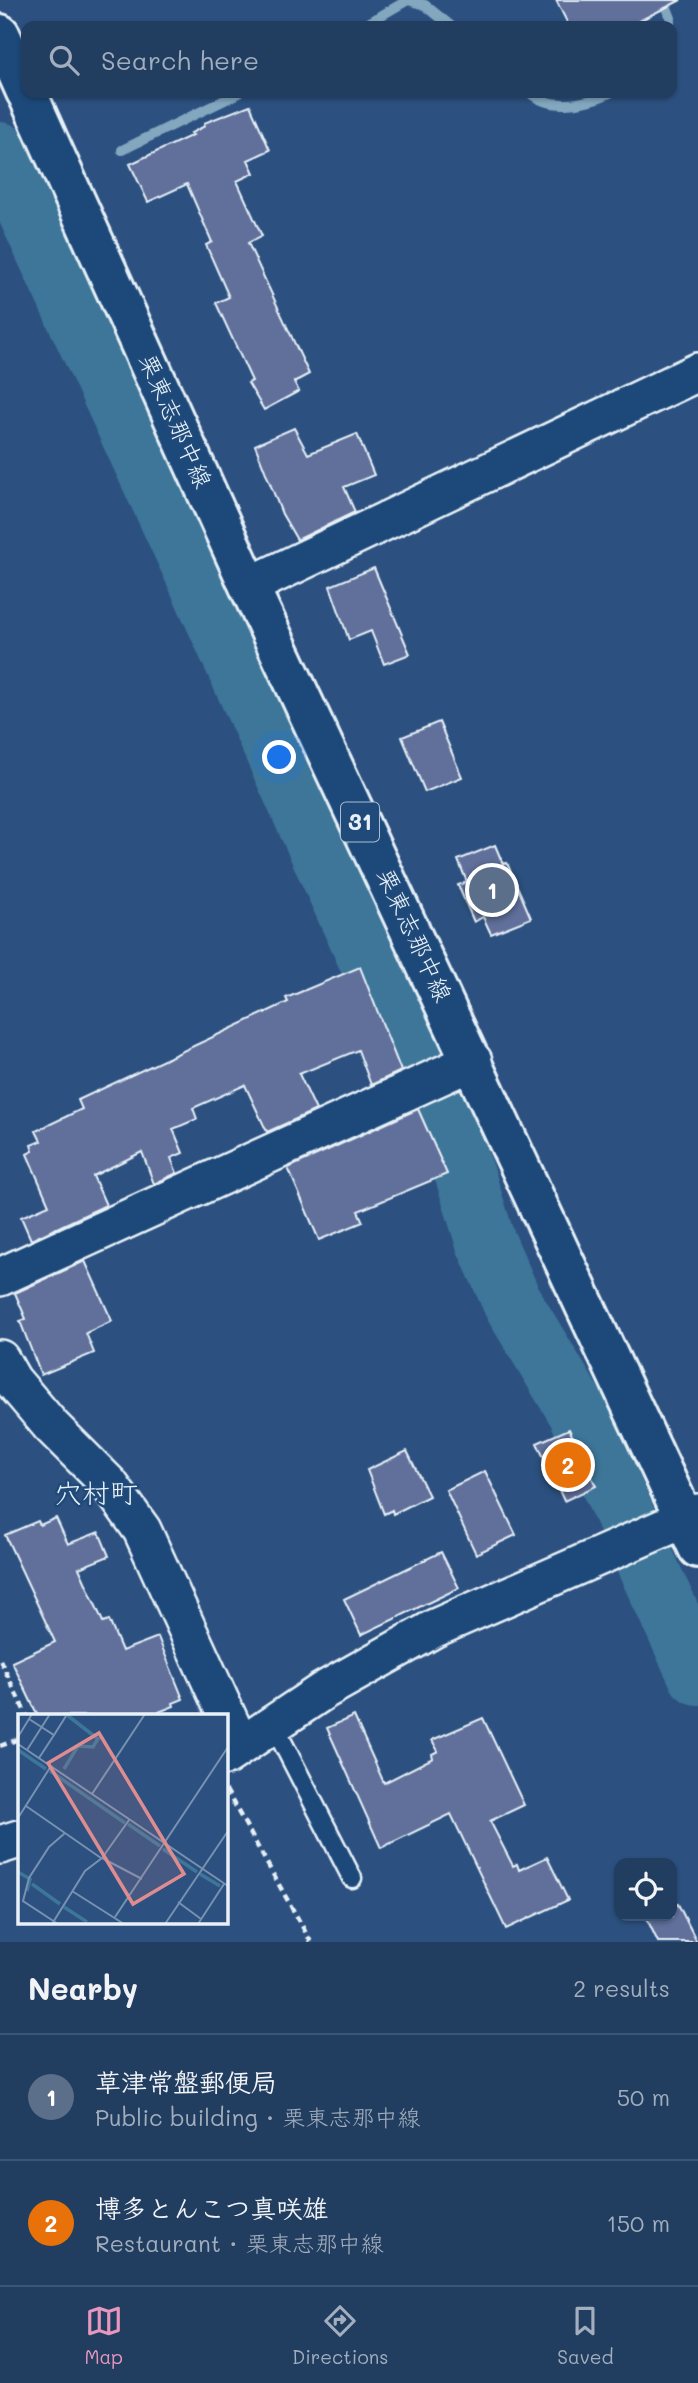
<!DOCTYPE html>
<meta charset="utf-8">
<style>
body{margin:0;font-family:Mali,"Klee One",sans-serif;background:#2d4869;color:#f1f3f6}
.controls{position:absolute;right:21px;bottom:21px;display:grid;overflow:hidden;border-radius:14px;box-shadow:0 2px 5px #0004}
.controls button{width:63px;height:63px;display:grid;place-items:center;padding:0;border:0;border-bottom:2px solid #3e5675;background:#213d60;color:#f1f3f6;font:35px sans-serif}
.you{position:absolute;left:280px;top:758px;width:24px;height:24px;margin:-18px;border:5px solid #fff;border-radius:50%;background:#1a73e8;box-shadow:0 0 0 10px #1a73e833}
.badge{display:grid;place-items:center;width:46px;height:46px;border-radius:50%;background:#e797bd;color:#fff;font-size:23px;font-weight:700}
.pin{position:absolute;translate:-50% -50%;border:4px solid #fff;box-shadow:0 2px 7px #0006}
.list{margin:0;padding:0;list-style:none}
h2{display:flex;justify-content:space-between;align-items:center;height:91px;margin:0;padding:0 28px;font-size:30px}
h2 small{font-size:23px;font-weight:400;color:#a2aebd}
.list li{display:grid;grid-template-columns:46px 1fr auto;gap:21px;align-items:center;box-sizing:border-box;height:126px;padding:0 28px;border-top:2px solid #3e5675}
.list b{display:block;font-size:26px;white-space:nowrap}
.list p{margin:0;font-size:23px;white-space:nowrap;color:#a2aebd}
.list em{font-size:23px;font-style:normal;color:#a2aebd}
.icon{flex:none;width:38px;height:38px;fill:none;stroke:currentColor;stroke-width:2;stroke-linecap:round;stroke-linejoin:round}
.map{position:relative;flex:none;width:698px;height:1942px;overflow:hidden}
.search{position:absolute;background:#213d60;box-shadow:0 2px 5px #0004;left:21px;right:21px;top:21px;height:77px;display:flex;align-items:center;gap:18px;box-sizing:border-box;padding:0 24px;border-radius:14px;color:#a2aebd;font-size:26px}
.sheet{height:343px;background:#213d60}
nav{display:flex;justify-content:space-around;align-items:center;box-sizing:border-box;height:98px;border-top:2px solid #3e5675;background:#213d60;font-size:19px;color:#a2aebd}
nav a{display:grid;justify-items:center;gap:4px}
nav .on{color:#e797bd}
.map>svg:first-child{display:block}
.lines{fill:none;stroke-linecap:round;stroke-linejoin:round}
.stream{stroke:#82a7bf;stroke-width:10}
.river{stroke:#3e7699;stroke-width:60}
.building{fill:#616f9b;stroke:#e8f1f8;stroke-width:2}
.lane-casing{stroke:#e8f1f8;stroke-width:23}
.street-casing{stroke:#e8f1f8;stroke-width:42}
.primary-casing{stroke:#e8f1f8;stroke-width:44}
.path{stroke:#e8f1f8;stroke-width:4.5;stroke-dasharray:7 5;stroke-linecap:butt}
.lane{stroke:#1f4a7a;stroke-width:18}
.street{stroke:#1f4a7a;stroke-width:37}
.primary{stroke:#1f4a7a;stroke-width:38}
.labels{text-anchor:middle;stroke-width:5;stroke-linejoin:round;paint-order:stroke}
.shield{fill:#1f4a7a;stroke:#acbfd2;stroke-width:2}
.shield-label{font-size:23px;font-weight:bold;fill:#e8f1f8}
.street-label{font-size:24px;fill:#e8f1f8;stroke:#1f4a7a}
.quarter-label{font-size:28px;fill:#e8f1f8;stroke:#1f4a7a}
.inset-river{fill:none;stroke:#3e7699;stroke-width:3.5}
.inset-road{fill:none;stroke:#7791b0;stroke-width:2}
.view{fill:#df8c90;fill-opacity:0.15;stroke:#df8c90;stroke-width:3.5}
.inset-edge{fill:none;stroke:#e8f1f8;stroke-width:3.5}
</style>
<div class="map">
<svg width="698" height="1942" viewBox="0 0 698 1942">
<rect width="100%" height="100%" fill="#2c5180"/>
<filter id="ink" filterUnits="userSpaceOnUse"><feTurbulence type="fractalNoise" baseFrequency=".0143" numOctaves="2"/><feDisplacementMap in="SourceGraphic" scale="14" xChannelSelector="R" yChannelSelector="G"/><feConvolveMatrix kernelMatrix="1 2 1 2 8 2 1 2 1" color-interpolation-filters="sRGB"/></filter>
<g filter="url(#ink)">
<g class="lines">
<!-- stream -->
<path class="stream" d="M 408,0 L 425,5 L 451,26
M 664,0 L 671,18 L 668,26
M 363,26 L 408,0
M 530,93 C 551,111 586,104 610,93
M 122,150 L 239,93"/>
<!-- river -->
<path class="river" d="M 0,152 L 196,576 L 416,1066
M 433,1096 L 465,1175 L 485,1240 L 513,1304 L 578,1412 L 625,1516
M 645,1561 L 698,1675"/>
</g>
<!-- building -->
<path class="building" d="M 556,0 L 681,0 L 629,26 L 569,26 Z
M 250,105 L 270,150 L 248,160 L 254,173 L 237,181 L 262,236 L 248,243 L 309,374 L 294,382 L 299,391 L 264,410 L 248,383 L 252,381 L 216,303 L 229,297 L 206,245 L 212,242 L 187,184 L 148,202 L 130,164 L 193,135 L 191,133 L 205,126 L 204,123 Z
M 294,428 L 308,454 L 357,434 L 374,475 L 344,487 L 355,512 L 297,540 L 282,514 L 255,445 Z
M 374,568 L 410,654 L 384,664 L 371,631 L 349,640 L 330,586 Z
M 439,722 L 462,777 L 425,792 L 402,737 Z
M 495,845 L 503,864 L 507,863 L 531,918 L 491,934 L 483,917 L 474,922 L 458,885 L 467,882 L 458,860 Z
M 360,967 L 401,1071 L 371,1085 L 358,1050 L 299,1074 L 316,1110 L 267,1132 L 245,1085 L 193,1108 L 197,1119 L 173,1129 L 183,1153 L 171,1158 L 177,1173 L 154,1184 L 142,1152 L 93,1176 L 106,1205 L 31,1240 L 21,1217 L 49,1205 L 27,1154 L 33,1151 L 31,1145 L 41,1141 L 36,1131 L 82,1109 L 78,1100 L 288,1002 L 286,998 Z
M 418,1109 L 447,1174 L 358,1211 L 363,1222 L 319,1240 L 288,1168 Z
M 85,1261 L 112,1321 L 86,1333 L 94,1353 L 41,1375 L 20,1321 L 26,1319 L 15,1293 Z
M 569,1429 L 596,1486 L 564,1501 L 537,1443 Z
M 407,1451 L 429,1496 L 393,1514 L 392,1510 L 384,1514 L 367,1470 Z
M 485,1471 L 516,1535 L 476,1554 L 446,1490 Z
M 56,1518 L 68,1544 L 99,1532 L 109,1556 L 79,1568 L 103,1622 L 109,1620 L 122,1651 L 158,1637 L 183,1699 L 173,1703 L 174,1706 L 149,1716 L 38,1716 L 12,1662 L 55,1642 L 5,1535 L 38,1521 L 40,1525 Z
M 441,1552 L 459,1588 L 361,1635 L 344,1599 Z
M 354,1716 L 384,1783 L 433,1758 L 432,1754 L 438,1751 L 432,1740 L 483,1718 L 524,1805 L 490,1821 L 513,1866 L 517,1864 L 519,1870 L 547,1857 L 568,1900 L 506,1929 L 451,1814 L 381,1848 L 327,1728 Z
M 678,1904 L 697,1942 L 658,1942 L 647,1919 L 672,1916 L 672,1906 Z"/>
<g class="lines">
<!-- lane casing -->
<g class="lane-casing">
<path id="lane" d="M 273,1724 L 352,1878"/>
</g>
<!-- street casing -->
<g class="street-casing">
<path id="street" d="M 249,586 L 698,372
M 0,1277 L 473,1061
M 0,1359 L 12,1380 L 51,1426 L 109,1484 L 142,1530 L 240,1745
M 226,1756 L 323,1691 L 435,1628 L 698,1513
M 0,1845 L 19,1839"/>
</g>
<!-- primary casing -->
<g class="primary-casing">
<path id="primary" d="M 0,34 L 26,92
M 27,93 L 249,586 L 698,1548"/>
</g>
<!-- path -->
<path class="path" d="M 0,1660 L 27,1716
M 0,1746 L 19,1739
M 226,1790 L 311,1942"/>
<!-- lane -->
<use href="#lane" class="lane"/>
<!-- street -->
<use href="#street" class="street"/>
<!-- primary -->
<use href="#primary" class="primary"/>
</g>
</g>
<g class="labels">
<!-- shield labels -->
<rect class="shield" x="341" y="802.5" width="38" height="39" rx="5"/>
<g class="shield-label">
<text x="360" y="830">31</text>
</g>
<!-- street labels -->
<g class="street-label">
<text transform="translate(175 421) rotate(66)" y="8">栗東志那中線</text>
<text transform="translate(414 935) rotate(65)" y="8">栗東志那中線</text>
</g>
<!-- quarter labels -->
<g class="quarter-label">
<text x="96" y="1503">穴村町</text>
</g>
</g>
<!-- overview -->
<g transform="translate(18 1714)">
<rect width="210" height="210" fill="#2c5180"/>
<path class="inset-river" d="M 0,36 L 28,55M 46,55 L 60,32 L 75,33 L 80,25 L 49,1M 32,57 L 107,109M 110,110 L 142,132M 145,135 L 179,158M 0,158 L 12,165 L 9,177M 182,160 L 202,172M 14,170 L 42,190M 46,193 L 69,208"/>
<path class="inset-road" d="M 11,5 L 36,21 L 48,2M 0,23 L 14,0M 0,30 L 210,172M 9,36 L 32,0M 21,44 L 36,21M 74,80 L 127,0M 8,92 L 83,144M 0,104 L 33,52M 84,144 L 124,165M 54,177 L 106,210M 160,188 L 183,205M 97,203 L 210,33M 34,210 L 67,157 L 84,144 L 111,106M 40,210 L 5,187 L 11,164 L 31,133 L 47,119M 147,210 L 210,117M 180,210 L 206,170"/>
<path class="view" d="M 81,19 L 166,160 L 115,190 L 30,49 Z"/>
<rect width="210" height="210" class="inset-edge"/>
</g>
</svg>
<div class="controls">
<button><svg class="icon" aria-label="locate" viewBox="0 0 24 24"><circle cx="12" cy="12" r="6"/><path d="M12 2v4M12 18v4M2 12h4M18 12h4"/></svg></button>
</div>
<div class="you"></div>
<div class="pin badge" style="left:492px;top:890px;background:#5c6f8a">1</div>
<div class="pin badge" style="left:568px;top:1465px;background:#e8710a">2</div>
<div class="search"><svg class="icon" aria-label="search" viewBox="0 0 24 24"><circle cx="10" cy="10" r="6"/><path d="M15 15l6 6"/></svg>Search here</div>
</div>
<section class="sheet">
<h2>Nearby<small>2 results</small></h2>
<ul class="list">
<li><span class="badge" style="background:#5c6f8a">1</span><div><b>草津常盤郵便局</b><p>Public building · 栗東志那中線</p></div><em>50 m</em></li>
<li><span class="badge" style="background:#e8710a">2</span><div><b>博多とんこつ真咲雄</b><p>Restaurant · 栗東志那中線</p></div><em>150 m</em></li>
</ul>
</section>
<nav>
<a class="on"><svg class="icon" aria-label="map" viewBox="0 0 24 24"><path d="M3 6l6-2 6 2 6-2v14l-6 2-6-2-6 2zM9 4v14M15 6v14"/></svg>Map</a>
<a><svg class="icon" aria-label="directions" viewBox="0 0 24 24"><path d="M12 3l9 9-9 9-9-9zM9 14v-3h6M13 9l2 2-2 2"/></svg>Directions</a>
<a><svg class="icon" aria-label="saved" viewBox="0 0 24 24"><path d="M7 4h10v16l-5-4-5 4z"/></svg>Saved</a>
</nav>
